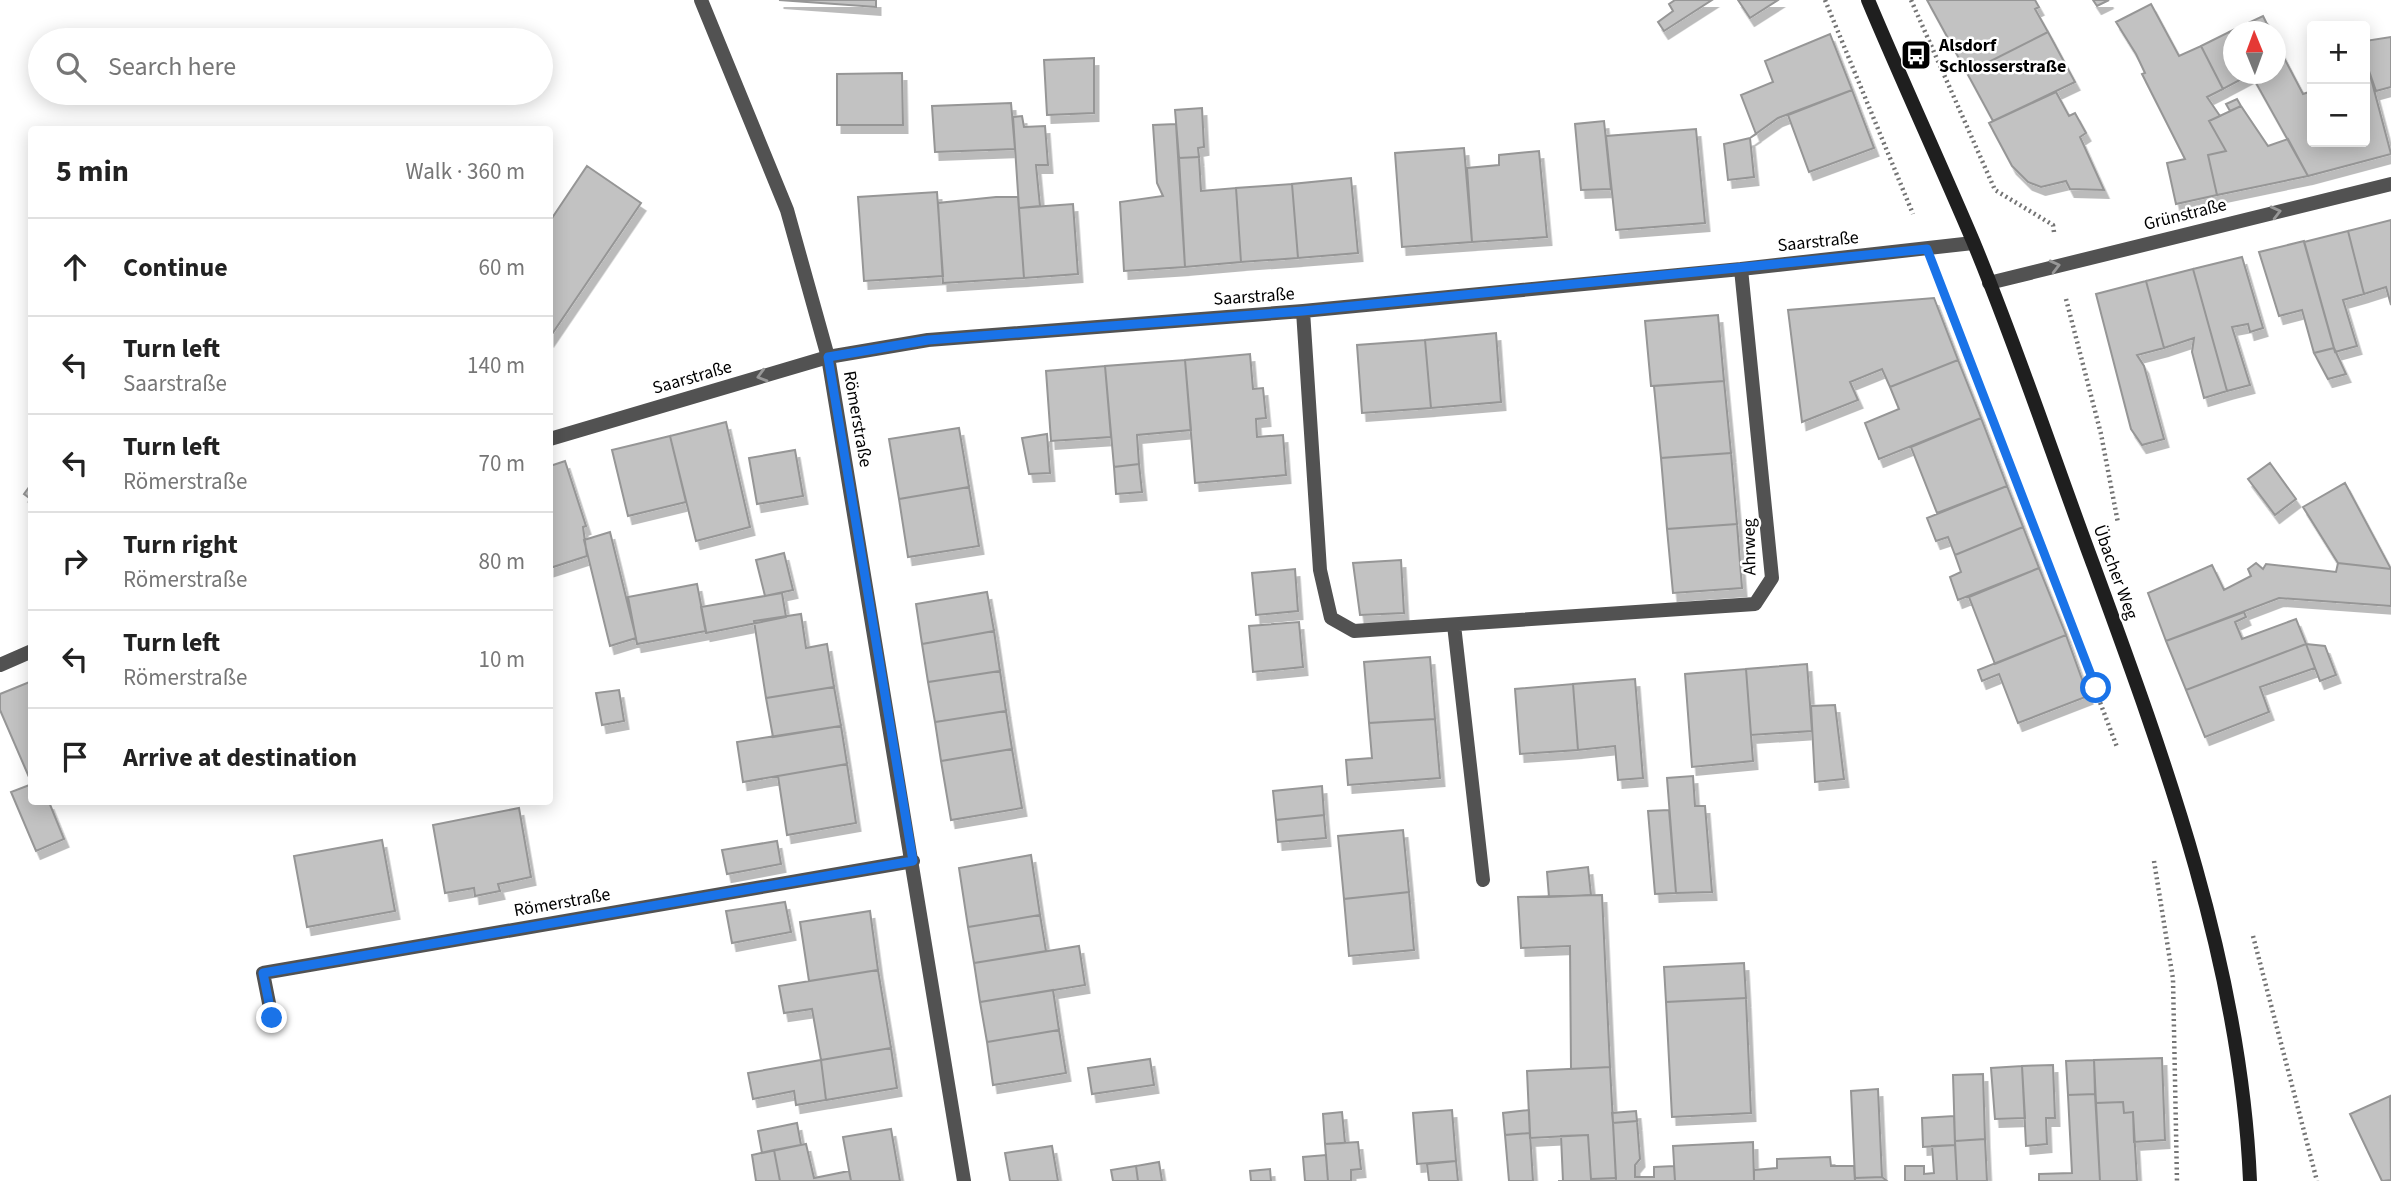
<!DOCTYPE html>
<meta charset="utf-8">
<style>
body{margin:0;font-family:"Source Sans 3",sans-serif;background:#f6f6f6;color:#222}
.controls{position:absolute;right:21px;top:21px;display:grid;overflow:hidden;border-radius:7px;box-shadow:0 4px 18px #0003}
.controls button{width:63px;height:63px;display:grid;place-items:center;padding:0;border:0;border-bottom:2px solid #e0e0e0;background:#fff;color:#222;font:35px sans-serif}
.compass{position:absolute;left:2223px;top:21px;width:63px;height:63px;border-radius:50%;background:#fff;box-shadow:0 4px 18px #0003;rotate:359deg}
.stop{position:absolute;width:21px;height:21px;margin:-16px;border:5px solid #1a73e8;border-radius:50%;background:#fff}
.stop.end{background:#1a73e8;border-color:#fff;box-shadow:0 2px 7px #0008}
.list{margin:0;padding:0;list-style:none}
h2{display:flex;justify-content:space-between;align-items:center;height:91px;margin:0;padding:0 28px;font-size:30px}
h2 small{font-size:23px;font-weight:400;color:#767676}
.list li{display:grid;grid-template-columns:46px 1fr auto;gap:21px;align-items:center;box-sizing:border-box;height:98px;padding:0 28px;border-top:2px solid #e0e0e0}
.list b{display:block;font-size:26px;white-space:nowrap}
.list p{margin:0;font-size:23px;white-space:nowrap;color:#767676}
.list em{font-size:23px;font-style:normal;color:#767676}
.icon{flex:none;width:38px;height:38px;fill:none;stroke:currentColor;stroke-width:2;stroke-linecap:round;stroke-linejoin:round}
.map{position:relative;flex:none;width:2391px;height:1181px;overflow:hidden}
.search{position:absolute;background:#fff;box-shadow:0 4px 18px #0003;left:28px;top:28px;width:525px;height:77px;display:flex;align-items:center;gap:18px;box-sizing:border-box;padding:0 24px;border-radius:38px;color:#767676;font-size:26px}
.panel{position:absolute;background:#fff;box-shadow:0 4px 18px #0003;left:28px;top:126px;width:525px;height:679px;border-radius:7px}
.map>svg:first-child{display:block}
.building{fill:#c2c2c2;stroke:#969696;stroke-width:2;filter:url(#shadow)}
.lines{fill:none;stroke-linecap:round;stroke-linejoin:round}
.path{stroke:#747474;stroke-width:4.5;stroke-dasharray:2 3.5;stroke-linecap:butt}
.street{stroke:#525252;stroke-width:14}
.secondary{stroke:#1f1f1f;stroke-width:14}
.oneway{stroke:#979797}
.route{stroke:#1a73e8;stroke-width:9}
.labels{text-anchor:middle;stroke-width:5;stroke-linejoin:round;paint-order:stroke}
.poi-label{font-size:18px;font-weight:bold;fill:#000;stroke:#fff;text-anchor:start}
.street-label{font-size:18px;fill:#000;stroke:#fff}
</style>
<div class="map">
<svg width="2391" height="1181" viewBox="0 0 2391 1181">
<defs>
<filter id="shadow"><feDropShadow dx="4.5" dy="8" stdDeviation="0" flood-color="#0004"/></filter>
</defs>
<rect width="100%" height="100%" fill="#fff"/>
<!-- building -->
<path class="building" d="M 779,0 L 876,0 L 876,7 Z
M 1675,0 L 1712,0 L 1664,31 L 1658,22 L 1673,11 L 1669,4 Z
M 1738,0 L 1778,0 L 1750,18 Z
M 1927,0 L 2035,0 L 2039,7 L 2035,9 L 2048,32 L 1967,73 Z
M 2093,0 L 2109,0 L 2097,6 Z
M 2151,4 L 2179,56 L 2201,46 L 2223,89 L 2207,97 L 2220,116 L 2209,121 L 2226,151 L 2208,155 L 2217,195 L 2176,204 L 2167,163 L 2185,159 L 2142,74 L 2145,73 L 2136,54 L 2116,22 Z
M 2263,16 L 2271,32 L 2234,32 L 2234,41 L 2229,32 Z
M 2048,32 L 2075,82 L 1993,121 L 1967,73 Z
M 2229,32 L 2234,41 L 2234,74 L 2251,74 L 2223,89 L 2201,46 Z
M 1830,34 L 1852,90 L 1778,118 L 1750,138 L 1756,134 L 1741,95 L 1773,82 L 1765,61 Z
M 2391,37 L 2391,87 L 2376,91 L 2369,71 L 2365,72 L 2365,41 Z
M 2276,40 L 2282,54 L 2276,57 Z
M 2282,54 L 2303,94 L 2312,91 L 2312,142 L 2365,142 L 2365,72 L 2369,71 L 2391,154 L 2308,176 L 2251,74 L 2276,74 L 2276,57 Z
M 1094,58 L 1094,113 L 1047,115 L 1044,60 Z
M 902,73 L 903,125 L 837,125 L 837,74 Z
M 1852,90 L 1874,148 L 1809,172 L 1788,115 Z
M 2056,92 L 2069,116 L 2075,113 L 2086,133 L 2080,137 L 2104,190 L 2070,189 L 2066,181 L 2041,187 L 2028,182 L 2012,166 L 1989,123 Z
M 2237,99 L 2241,106 L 2230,111 L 2226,104 Z
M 1011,103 L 1015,149 L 935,152 L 932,106 Z
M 2241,106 L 2268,146 L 2288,139 L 2308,176 L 2217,195 L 2208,155 L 2226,151 L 2209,121 Z
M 1202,108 L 1204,147 L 1198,148 L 1199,157 L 1179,158 L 1175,110 Z
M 1022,116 L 1024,127 L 1045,126 L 1048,165 L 1036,165 L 1040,206 L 1019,208 L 1013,117 Z
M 1604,121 L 1611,189 L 1581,190 L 1575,124 Z
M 1176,124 L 1185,267 L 1124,271 L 1120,202 L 1163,196 L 1157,183 L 1153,125 Z
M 1696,129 L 1705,223 L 1616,230 L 1606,136 Z
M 1750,138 L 1754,177 L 1728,180 L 1724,144 Z
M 1464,148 L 1472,242 L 1402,247 L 1395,153 Z
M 1539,151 L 1547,237 L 1472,242 L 1467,168 L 1499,165 L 1499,155 Z
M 1199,157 L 1201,191 L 1236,188 L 1241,262 L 1185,267 L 1179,158 Z
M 587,166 L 641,203 L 550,337 L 550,221 Z
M 1351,178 L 1358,253 L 1298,258 L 1292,184 Z
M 1292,184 L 1298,258 L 1241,262 L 1236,188 Z
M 937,192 L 943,276 L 864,281 L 858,197 Z
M 996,197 L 1018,197 L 1024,278 L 943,283 L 938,203 Z
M 1073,204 L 1078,274 L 1024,278 L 1019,208 Z
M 2391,220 L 2391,305 L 2386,287 L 2364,294 L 2348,231 Z
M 2348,231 L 2364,294 L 2343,300 L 2357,346 L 2335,352 L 2304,242 Z
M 2304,241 L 2334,348 L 2314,353 L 2302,310 L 2279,316 L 2259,252 Z
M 2242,257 L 2263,328 L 2250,332 L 2248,324 L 2232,327 L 2250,385 L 2227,391 L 2193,269 Z
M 2193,269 L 2227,391 L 2204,398 L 2192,352 L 2194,338 L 2164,348 L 2146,281 Z
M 2146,281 L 2164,348 L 2137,355 L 2144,366 L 2164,439 L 2142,445 L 2131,429 L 2096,294 Z
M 1934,298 L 1958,360 L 1890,387 L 1882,369 L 1850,382 L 1858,400 L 1802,422 L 1788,310 Z
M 1718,315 L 1724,381 L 1651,386 L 1645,321 Z
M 1496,333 L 1501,402 L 1431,408 L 1425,340 Z
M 1425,340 L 1431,408 L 1362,413 L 1357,345 Z
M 2334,348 L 2346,374 L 2328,379 L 2314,353 Z
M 1250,354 L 1253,389 L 1263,388 L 1266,418 L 1256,419 L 1257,437 L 1283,435 L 1286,475 L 1195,483 L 1185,360 Z
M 1185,360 L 1191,430 L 1137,435 L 1139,464 L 1114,467 L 1105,366 Z
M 1958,360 L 1981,418 L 1879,459 L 1865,423 L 1899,409 L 1890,387 Z
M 1105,366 L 1111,437 L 1051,441 L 1046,371 Z
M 1724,381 L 1731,453 L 1661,458 L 1654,386 Z
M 1981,418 L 2007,486 L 1937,513 L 1911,447 Z
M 726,422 L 750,527 L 696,541 L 670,436 Z
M 959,428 L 969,487 L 899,499 L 889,439 Z
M 1047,434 L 1050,473 L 1029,474 L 1022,438 Z
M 670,436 L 686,502 L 628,516 L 612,450 Z
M 795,450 L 803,496 L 757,504 L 749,458 Z
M 1731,453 L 1737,524 L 1667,529 L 1661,458 Z
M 565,461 L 586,526 L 583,527 L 587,556 L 550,568 L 550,466 Z
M 2270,463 L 2296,499 L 2275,515 L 2248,479 Z
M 1139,464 L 1142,492 L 1116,494 L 1114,467 Z
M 32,483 L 32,500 L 24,494 Z
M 2345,483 L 2391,569 L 2338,563 L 2303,507 Z
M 2007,486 L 2023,527 L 1955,555 L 1948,537 L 1936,541 L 1927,518 Z
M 969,487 L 979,546 L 908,557 L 899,499 Z
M 1737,524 L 1742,588 L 1673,593 L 1667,529 Z
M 2023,527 L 2039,568 L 1958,600 L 1950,577 L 1961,572 L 1955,555 Z
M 610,532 L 636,638 L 610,646 L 584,540 Z
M 784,553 L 793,590 L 765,596 L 756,560 Z
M 1401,560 L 1404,613 L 1360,615 L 1353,563 Z
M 2256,563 L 2263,569 L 2266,564 L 2336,572 L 2338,563 L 2391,569 L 2391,606 L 2279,598 L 2166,641 L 2148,593 L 2212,565 L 2224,590 L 2251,576 L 2248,569 Z
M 2039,568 L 2066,635 L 1995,664 L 1969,597 Z
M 1295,569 L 1298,611 L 1256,615 L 1252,573 Z
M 697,584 L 706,631 L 637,644 L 628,597 Z
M 987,592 L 994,631 L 922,644 L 916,604 Z
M 782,593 L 786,617 L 706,633 L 701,607 Z
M 2244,612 L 2246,617 L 2235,622 L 2242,639 L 2296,619 L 2306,644 L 2186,690 L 2166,641 Z
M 801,614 L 806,648 L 827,644 L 834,687 L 766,698 L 754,621 Z
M 1299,622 L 1303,667 L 1253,672 L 1249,626 Z
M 994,631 L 1000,671 L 928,682 L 922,644 Z
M 2066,635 L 2088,696 L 2018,723 L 1999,674 L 1982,681 L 1978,670 Z
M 2306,644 L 2325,646 L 2336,675 L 2320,681 Z
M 2306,644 L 2315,668 L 2260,687 L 2269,712 L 2205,737 L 2186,690 Z
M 1430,657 L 1435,719 L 1369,723 L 1364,662 Z
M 1807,664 L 1812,731 L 1751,735 L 1746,669 Z
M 1746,669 L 1753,761 L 1692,767 L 1685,674 Z
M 1000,671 L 1006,711 L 935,722 L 928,682 Z
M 1635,679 L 1643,778 L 1618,780 L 1615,746 L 1578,750 L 1573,684 Z
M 32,681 L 32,784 L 0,710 L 0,694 Z
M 1573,684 L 1578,750 L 1520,754 L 1515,689 Z
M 834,687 L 841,726 L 773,737 L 766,698 Z
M 619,690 L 624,721 L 602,725 L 596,693 Z
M 1835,705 L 1844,779 L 1815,782 L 1811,706 Z
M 1006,711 L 1012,749 L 941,761 L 935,722 Z
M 1435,719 L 1440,778 L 1348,785 L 1346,760 L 1372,758 L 1369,723 Z
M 841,726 L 847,764 L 743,782 L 737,742 Z
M 1012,749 L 1022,808 L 951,820 L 941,761 Z
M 847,764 L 856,823 L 787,835 L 778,776 Z
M 1693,776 L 1695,806 L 1705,806 L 1712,892 L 1676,893 L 1667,778 Z
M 32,784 L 32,802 L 49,802 L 64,839 L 36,851 L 11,792 Z
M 1322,786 L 1324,815 L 1276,820 L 1273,791 Z
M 519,808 L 531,877 L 498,884 L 500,891 L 475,896 L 474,888 L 445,893 L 433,825 Z
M 1669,810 L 1676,893 L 1655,894 L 1648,811 Z
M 1324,815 L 1326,838 L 1278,842 L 1276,820 Z
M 1403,830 L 1409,892 L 1344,899 L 1338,836 Z
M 382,840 L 395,911 L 307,927 L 294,856 Z
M 777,841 L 781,864 L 727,874 L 722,850 Z
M 1031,855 L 1040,915 L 968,927 L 959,868 Z
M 1588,867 L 1591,895 L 1549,897 L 1547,872 Z
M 1409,892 L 1414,950 L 1349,956 L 1344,899 Z
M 1602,895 L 1610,1067 L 1571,1069 L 1570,946 L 1521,948 L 1518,897 Z
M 785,902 L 791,932 L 732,943 L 726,911 Z
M 870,911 L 878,970 L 809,981 L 800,922 Z
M 1040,915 L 1046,951 L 974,963 L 968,927 Z
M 1079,946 L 1085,985 L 980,1002 L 974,963 Z
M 1744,963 L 1746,998 L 1666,1002 L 1664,967 Z
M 878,970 L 891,1048 L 821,1060 L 812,1009 L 784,1013 L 779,986 Z
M 1053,990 L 1059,1030 L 987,1042 L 980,1002 Z
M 1746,998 L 1751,1113 L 1672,1117 L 1666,1002 Z
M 1059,1030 L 1066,1073 L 993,1085 L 987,1042 Z
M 891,1048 L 897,1088 L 826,1100 L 821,1060 Z
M 2162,1058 L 2165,1140 L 2134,1142 L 2133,1112 L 2124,1113 L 2123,1102 L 2096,1103 L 2094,1060 Z
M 1150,1059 L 1154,1085 L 1092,1094 L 1088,1068 Z
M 821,1060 L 826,1100 L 796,1105 L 794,1091 L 753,1099 L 748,1073 Z
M 2094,1060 L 2095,1094 L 2068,1095 L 2066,1061 Z
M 2053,1065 L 2055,1118 L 2046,1118 L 2047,1144 L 2026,1146 L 2022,1066 Z
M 2022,1066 L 2025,1118 L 1995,1119 L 1991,1068 Z
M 1610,1067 L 1616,1178 L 1591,1179 L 1588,1135 L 1530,1138 L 1527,1071 Z
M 1983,1074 L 1985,1139 L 1955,1141 L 1953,1075 Z
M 1878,1089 L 1882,1177 L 1855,1178 L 1851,1091 Z
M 2095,1094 L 2100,1181 L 2039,1181 L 2039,1174 L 2072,1173 L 2068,1095 Z
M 2390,1096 L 2391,1180 L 2382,1181 L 2350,1114 Z
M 2123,1102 L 2124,1113 L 2133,1112 L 2137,1181 L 2100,1181 L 2096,1103 Z
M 1452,1110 L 1456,1161 L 1417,1164 L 1413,1113 Z
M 1529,1110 L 1530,1133 L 1505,1135 L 1503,1113 Z
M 1636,1111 L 1637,1121 L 1613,1123 L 1612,1113 Z
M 1342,1112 L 1345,1143 L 1325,1144 L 1323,1114 Z
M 1954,1116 L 1955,1145 L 1923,1147 L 1922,1118 Z
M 1637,1121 L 1640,1159 L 1635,1165 L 1635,1177 L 1654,1177 L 1654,1167 L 1674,1166 L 1675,1181 L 1616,1181 L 1613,1123 Z
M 797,1123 L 801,1145 L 762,1153 L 758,1131 Z
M 891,1129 L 900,1181 L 851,1181 L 843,1137 Z
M 1530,1133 L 1533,1181 L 1509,1181 L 1505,1135 Z
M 1588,1135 L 1591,1179 L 1616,1178 L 1616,1181 L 1558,1181 L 1563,1181 L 1561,1136 Z
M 1985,1139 L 1987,1181 L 1957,1181 L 1955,1141 Z
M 1358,1142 L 1361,1169 L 1351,1170 L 1351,1181 L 1328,1181 L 1325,1144 Z
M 1753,1142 L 1754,1181 L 1675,1181 L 1673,1146 Z
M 806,1144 L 814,1178 L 849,1171 L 851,1181 L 780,1181 L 774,1150 Z
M 1955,1145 L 1957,1181 L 1905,1181 L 1905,1166 L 1924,1166 L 1924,1174 L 1934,1173 L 1932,1146 Z
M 1052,1146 L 1058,1181 L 1010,1181 L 1005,1153 Z
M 774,1150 L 780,1181 L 756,1181 L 752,1155 Z
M 1326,1155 L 1328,1181 L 1305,1181 L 1303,1157 Z
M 1830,1157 L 1831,1166 L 1854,1166 L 1855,1181 L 1754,1181 L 1754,1170 L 1777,1168 L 1777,1159 Z
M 1456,1161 L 1458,1181 L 1429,1181 L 1427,1164 Z
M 1159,1162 L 1162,1181 L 1138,1181 L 1136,1166 Z
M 1136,1166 L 1138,1181 L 1113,1181 L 1111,1170 Z
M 1270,1169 L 1271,1181 L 1251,1181 L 1250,1171 Z
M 1882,1177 L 1887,1181 L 1855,1181 L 1855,1178 Z"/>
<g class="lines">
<!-- path -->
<path class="path" d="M 1825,0 L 1913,214
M 1911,0 L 1995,190 L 2053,225 L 2054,232
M 1940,281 L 2117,747
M 2066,299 L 2101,434 L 2118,523
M 2154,861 L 2173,979 L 2177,1181
M 2253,936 L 2317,1181"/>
<!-- street -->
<path class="street" d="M 701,0 L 787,210 L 828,357 L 964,1181
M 1989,283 L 2391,184
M 1303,311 L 1320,570 L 1331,618 L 1354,631 L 1755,604 L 1772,578 L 1741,269
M 550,439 L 828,357 L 928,340 L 1303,311 L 1741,269 L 1973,243
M 1454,625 L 1483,880
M 0,665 L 32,651
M 272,1018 L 263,973 L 913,861"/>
<!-- secondary -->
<path class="secondary" d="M 1868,0 C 1902,81 1939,161 1973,241 C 2017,347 2053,457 2093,564 C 2166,763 2241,967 2250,1181"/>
</g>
<!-- one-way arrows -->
<defs><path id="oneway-chevron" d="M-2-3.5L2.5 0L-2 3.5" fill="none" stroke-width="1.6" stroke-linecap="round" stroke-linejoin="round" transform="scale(1.75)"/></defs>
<g class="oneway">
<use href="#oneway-chevron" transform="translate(2276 212) rotate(-14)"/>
<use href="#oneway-chevron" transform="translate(2055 266) rotate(-14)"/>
<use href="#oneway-chevron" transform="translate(762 376) rotate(164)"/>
</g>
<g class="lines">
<!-- route -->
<path class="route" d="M 272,1018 L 263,973 L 913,861 L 828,357 L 928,340 L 1303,311 L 1927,249 L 2096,688"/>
</g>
<!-- icons -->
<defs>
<g id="bus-square" transform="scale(1.575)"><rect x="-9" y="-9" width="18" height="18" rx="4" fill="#000" stroke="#fff"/><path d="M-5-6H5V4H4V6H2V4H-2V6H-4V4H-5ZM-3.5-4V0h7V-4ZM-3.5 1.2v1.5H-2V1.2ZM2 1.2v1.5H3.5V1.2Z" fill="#fff"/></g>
</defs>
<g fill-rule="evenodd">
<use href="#bus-square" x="1916" y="55"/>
</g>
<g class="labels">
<!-- poi labels -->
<g class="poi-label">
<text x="1939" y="51">Alsdorf<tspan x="1939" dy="21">Schlosserstraße</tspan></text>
</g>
<!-- street labels -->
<g class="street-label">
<text transform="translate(2185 214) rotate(-14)" y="6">Grünstraße</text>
<text transform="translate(1818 241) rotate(-6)" y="6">Saarstraße</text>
<text transform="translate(1254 296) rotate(-4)" y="6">Saarstraße</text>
<text transform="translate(692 377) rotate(-16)" y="6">Saarstraße</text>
<text transform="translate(858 419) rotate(80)" y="6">Römerstraße</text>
<text transform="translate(1749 547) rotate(-91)" y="6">Ahrweg</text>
<text transform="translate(2116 572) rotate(70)" y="6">Übacher Weg</text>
<text transform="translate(562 902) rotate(-10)" y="6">Römerstraße</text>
</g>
</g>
</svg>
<div class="controls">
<button>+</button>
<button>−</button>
</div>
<svg class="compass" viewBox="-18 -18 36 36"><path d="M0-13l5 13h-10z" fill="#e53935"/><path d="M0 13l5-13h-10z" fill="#767676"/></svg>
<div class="stop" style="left:2096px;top:688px"></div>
<div class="stop end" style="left:272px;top:1018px"></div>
<div class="search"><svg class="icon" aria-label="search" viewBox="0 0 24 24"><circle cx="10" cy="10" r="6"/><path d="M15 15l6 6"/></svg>Search here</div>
<section class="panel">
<h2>5 min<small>Walk · 360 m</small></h2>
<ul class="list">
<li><svg class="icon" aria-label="ahead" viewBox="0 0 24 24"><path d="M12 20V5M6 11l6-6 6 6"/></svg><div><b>Continue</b></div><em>60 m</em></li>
<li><svg class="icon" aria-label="left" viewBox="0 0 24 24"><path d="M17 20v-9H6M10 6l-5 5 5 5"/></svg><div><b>Turn left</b><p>Saarstraße</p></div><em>140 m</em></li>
<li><svg class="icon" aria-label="left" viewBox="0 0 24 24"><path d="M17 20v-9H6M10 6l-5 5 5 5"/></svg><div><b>Turn left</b><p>Römerstraße</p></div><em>70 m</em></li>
<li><svg class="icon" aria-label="right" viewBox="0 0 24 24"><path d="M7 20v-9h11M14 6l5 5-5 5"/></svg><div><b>Turn right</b><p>Römerstraße</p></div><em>80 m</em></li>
<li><svg class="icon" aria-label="left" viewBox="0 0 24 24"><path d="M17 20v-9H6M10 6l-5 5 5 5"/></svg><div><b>Turn left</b><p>Römerstraße</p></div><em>10 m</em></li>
<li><svg class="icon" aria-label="arrive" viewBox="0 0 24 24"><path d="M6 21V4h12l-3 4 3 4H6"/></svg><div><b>Arrive at destination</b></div></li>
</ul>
</section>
</div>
